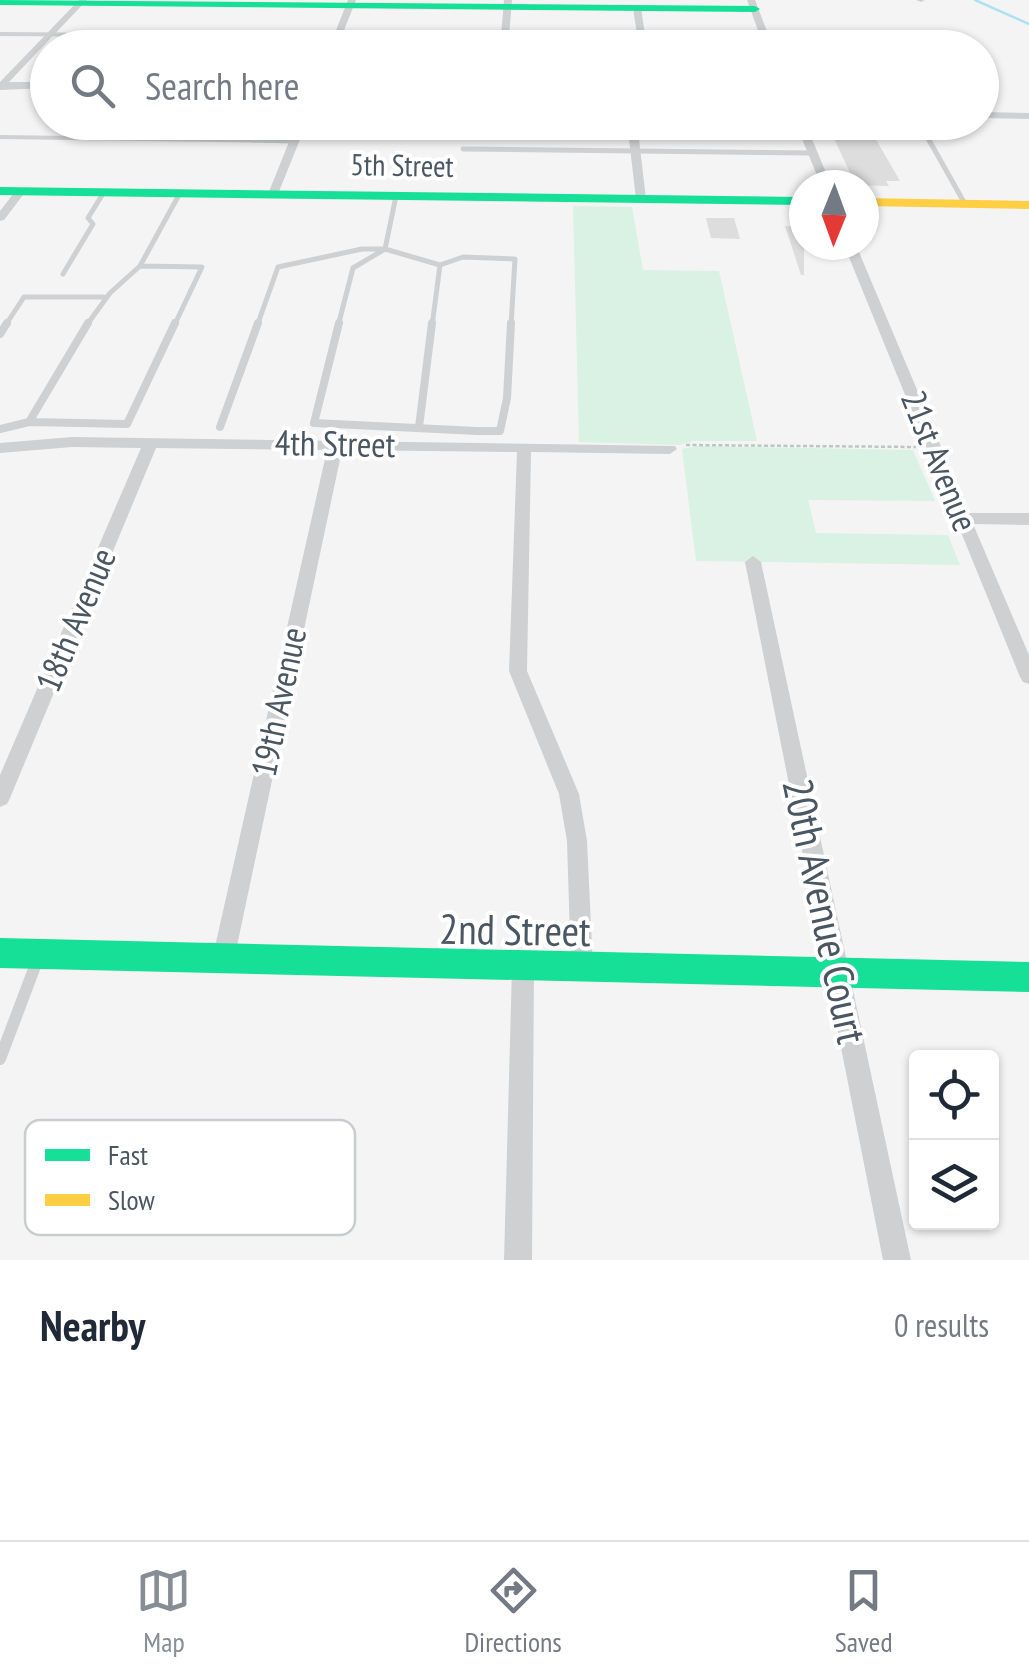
<!DOCTYPE html>
<style>
body{margin:0;font-family:"PT Sans Narrow",sans-serif;background:#f2f2f3;color:#1f2937}
.controls{position:absolute;right:30px;bottom:30px;display:grid;overflow:hidden;border-radius:10px;box-shadow:0 2px 8px #0004}
.controls button{width:90px;height:90px;display:grid;place-items:center;padding:0;border:0;border-bottom:2px solid #e0e1e3;background:#fff;color:#1f2937;font:50px sans-serif}
.compass{position:absolute;left:789px;top:170px;width:90px;height:90px;border-radius:50%;background:#fff;box-shadow:0 2px 8px #0004;rotate:181deg}
.list{margin:0;padding:0;list-style:none}
h2{display:flex;justify-content:space-between;align-items:center;height:130px;margin:0;padding:0 40px;font-size:42px}
h2 small{font-size:32px;font-weight:400;color:#747a83}
.icon{flex:none;width:55px;height:55px;fill:none;stroke:currentColor;stroke-width:2;stroke-linecap:round;stroke-linejoin:round}
.map{position:relative;flex:none;width:1029px;height:1260px;overflow:hidden}
.search{position:absolute;background:#fff;box-shadow:0 2px 8px #0004;left:30px;right:30px;top:30px;height:110px;display:flex;align-items:center;gap:25px;box-sizing:border-box;padding:0 35px;border-radius:55px;color:#747a83;font-size:38px}
.sheet{height:280px;background:#fff}
nav{display:flex;justify-content:space-around;align-items:center;box-sizing:border-box;height:140px;border-top:2px solid #e0e1e3;background:#fff;font-size:28px;color:#747a83}
nav a{display:grid;justify-items:center;gap:5px}
nav .on{color:#868d94}
.map>svg:first-child{display:block}
.green{fill:#d9f2e3}
.lines{fill:none;stroke-linecap:round;stroke-linejoin:round}
.stream{stroke:#aee2f0;stroke-width:2.5}
.building{fill:#ddddde}
.path{stroke:#bcc7c4;stroke-width:2.5;stroke-dasharray:4 2.5;stroke-linecap:butt}
.lane-far3{stroke:#ced0d2;stroke-width:4}
.lane-far2{stroke:#ced0d2;stroke-width:5}
.lane-far1{stroke:#ced0d2;stroke-width:8}
.lane{stroke:#ced0d2;stroke-width:12}
.street{fill:#ced0d2;fill-rule:evenodd}
.fast{fill:#16e098;fill-rule:evenodd}
.slow{fill:#ffcf43;fill-rule:evenodd}
.labels{text-anchor:middle;stroke-width:8;stroke-linejoin:round;paint-order:stroke}
.far-street-label{font-size:30px;fill:#4a5661;stroke:#fff}
.street-label{font-size:35px;fill:#4a5661;stroke:#fff}
.near-street-label{font-size:42px;fill:#4a5661;stroke:#fff}
.key{fill:#fff;stroke:#c9ccd0;stroke-width:2.5}
.key-label{font-size:28px;fill:#4a5661}
</style>
<div class="map">
<svg width="1029" height="1260" viewBox="0 0 1029 1260">
<rect width="100%" height="100%" fill="#f4f4f4"/>
<!-- green -->
<path class="green" d="M 573,206 L 632,207 L 643,270 L 719,271 L 757,441 L 694,441 L 679,445 L 579,442 Z
M 696,446 L 913,450 L 935,501 L 808,500 L 816,533 L 948,535 L 960,565 L 696,561 L 682,449 Z"/>
<g class="lines">
<!-- stream -->
<path class="stream" d="M 975,0 L 1029,24"/>
</g>
<!-- building -->
<path class="building" d="M 827,124 L 856,125 L 861,136 L 874,136 L 900,181 L 886,181 L 889,186 L 856,185 Z
M 706,218 L 734,218 L 740,239 L 711,238 Z
M 785,226 L 804,227 L 804,275 L 801,275 Z"/>
<g class="lines">
<!-- path -->
<path class="path" d="M 686,445 L 916,447"/>
<!-- lane-far3 -->
<path class="lane-far3" d="M 0,34 L 766,40
M 918,122 L 930,143
M 0,137 L 294,141"/>
<!-- lane-far2 -->
<path class="lane-far2" d="M 253,140 L 294,141
M 929,140 L 965,204
M 463,149 L 812,153
M 385,249 L 440,265 L 463,257 L 515,259 L 511,326
M 385,249 L 396,196
M 140,266 L 180,193
M 63,274 L 93,224 L 88,218 L 104,192
M 5,326 L 24,297 L 104,297
M 86,326 L 110,293 L 140,266 L 202,267 L 174,326
M 257,326 L 278,267 L 362,249 L 382,249
M 338,326 L 353,268 L 385,249
M 432,326 L 440,265"/>
<!-- lane-far1 -->
<path class="lane-far1" d="M 339,323 L 314,423 L 477,431 L 500,431 L 507,398 L 511,323
M 0,334 L 7,323
M 29,422 L 127,424 L 175,323
M 29,422 L 88,323
M 220,427 L 258,323
M 419,427 L 432,323
M 0,429 L 29,422"/>
<!-- lane -->
<path class="lane" d="M 0,1059 L 37,961"/>
<!-- street -->
<path class="street" d="M 79,0 L 87,0 L 9,82 L 48,82 L 48,88 L 0,90 L 0,82 Z
M 348,0 L 356,0 L 337,48 L 329,48 Z
M 504,0 L 512,0 L 508,48 L 500,48 Z
M 747,0 L 755,0 L 768,34 L 966,35 L 970,37 L 966,39 L 770,38 L 771,42 L 767,44 L 760,36 Z
M 916,0 L 925,0 L 921,2 Z
M 637,6 L 641,8 L 647,48 L 639,48 L 633,8 Z
M 982,112 L 1029,113 L 1029,119 L 982,118 Z
M 297,122 L 307,122 L 278,194 L 269,196 L 268,194 Z
M 627,122 L 637,122 L 646,199 L 641,202 L 636,199 Z
M 795,122 L 805,122 L 831,185 L 821,185 Z
M 17,189 L 26,191 L 4,220 L 0,221 L 0,211 Z
M 844,245 L 856,245 L 969,513 L 1029,513 L 1029,525 L 973,524 L 1029,655 L 1029,684 L 1023,682 L 1020,677 Z
M 72,437 L 675,446 L 677,449 L 670,454 L 531,452 L 527,671 L 579,794 L 587,841 L 593,968 L 590,976 L 582,979 L 574,976 L 571,968 L 567,841 L 559,794 L 509,671 L 517,452 L 342,450 L 234,960 L 231,968 L 223,971 L 215,968 L 212,960 L 327,450 L 156,448 L 10,798 L 7,804 L 0,807 L 0,775 L 141,448 L 72,447 L 0,453 L 0,443 Z
M 753,556 L 761,562 L 911,1260 L 883,1260 L 745,562 Z
M 523,957 L 531,960 L 534,968 L 532,1260 L 504,1260 L 512,968 L 515,960 Z"/>
<!-- fast -->
<path class="fast" d="M 0,0 L 755,6 L 760,9 L 755,12 L 0,5 Z
M 0,187 L 804,197 L 804,205 L 0,195 Z
M 0,938 L 1029,962 L 1029,992 L 0,968 Z"/>
<!-- slow -->
<path class="slow" d="M 864,198 L 1029,201 L 1029,209 L 864,206 Z"/>
</g>
<g class="labels">
<!-- far-street labels -->
<g class="far-street-label">
<text transform="translate(402 166) rotate(1)" y="10">5th Street</text>
</g>
<!-- street labels -->
<g class="street-label">
<text transform="translate(335 444) rotate(1)" y="12">4th Street</text>
<text transform="translate(939 461) rotate(68)" y="12">21st Avenue</text>
<text transform="translate(76 620) rotate(-67)" y="12">18th Avenue</text>
<text transform="translate(279 702) rotate(-78)" y="12">19th Avenue</text>
</g>
<!-- near-street labels -->
<g class="near-street-label">
<text transform="translate(825 911) rotate(78)" y="15">20th Avenue Court</text>
<text transform="translate(515 930) rotate(1)" y="15">2nd Street</text>
</g>
</g>
<!-- legend -->
<rect x="25" y="1120" width="330" height="115" rx="15" class="key"/>
<rect x="45" y="1149" width="45" height="12" fill="#16e098"/>
<rect x="45" y="1194" width="45" height="12" fill="#ffcf43"/>
<g class="key-label">
<text x="108" y="1165">Fast</text>
<text x="108" y="1210">Slow</text>
</g>
</svg>
<div class="controls">
<button><svg class="icon" aria-label="locate" viewBox="0 0 24 24"><circle cx="12" cy="12" r="6"/><path d="M12 2v4M12 18v4M2 12h4M18 12h4"/></svg></button>
<button><svg class="icon" aria-label="layers" viewBox="0 0 24 24"><path d="M12 4l9 5-9 5-9-5zM3 14l9 5 9-5"/></svg></button>
</div>
<svg class="compass" viewBox="-18 -18 36 36"><path d="M0-13l5 13h-10z" fill="#e53935"/><path d="M0 13l5-13h-10z" fill="#747a83"/></svg>
<div class="search"><svg class="icon" aria-label="search" viewBox="0 0 24 24"><circle cx="10" cy="10" r="6"/><path d="M15 15l6 6"/></svg>Search here</div>
</div>
<section class="sheet">
<h2>Nearby<small>0 results</small></h2>
<ul class="list">
</ul>
</section>
<nav>
<a class="on"><svg class="icon" aria-label="map" viewBox="0 0 24 24"><path d="M3 6l6-2 6 2 6-2v14l-6 2-6-2-6 2zM9 4v14M15 6v14"/></svg>Map</a>
<a><svg class="icon" aria-label="directions" viewBox="0 0 24 24"><path d="M12 3l9 9-9 9-9-9zM9 14v-3h6M13 9l2 2-2 2"/></svg>Directions</a>
<a><svg class="icon" aria-label="saved" viewBox="0 0 24 24"><path d="M7 4h10v16l-5-4-5 4z"/></svg>Saved</a>
</nav>
